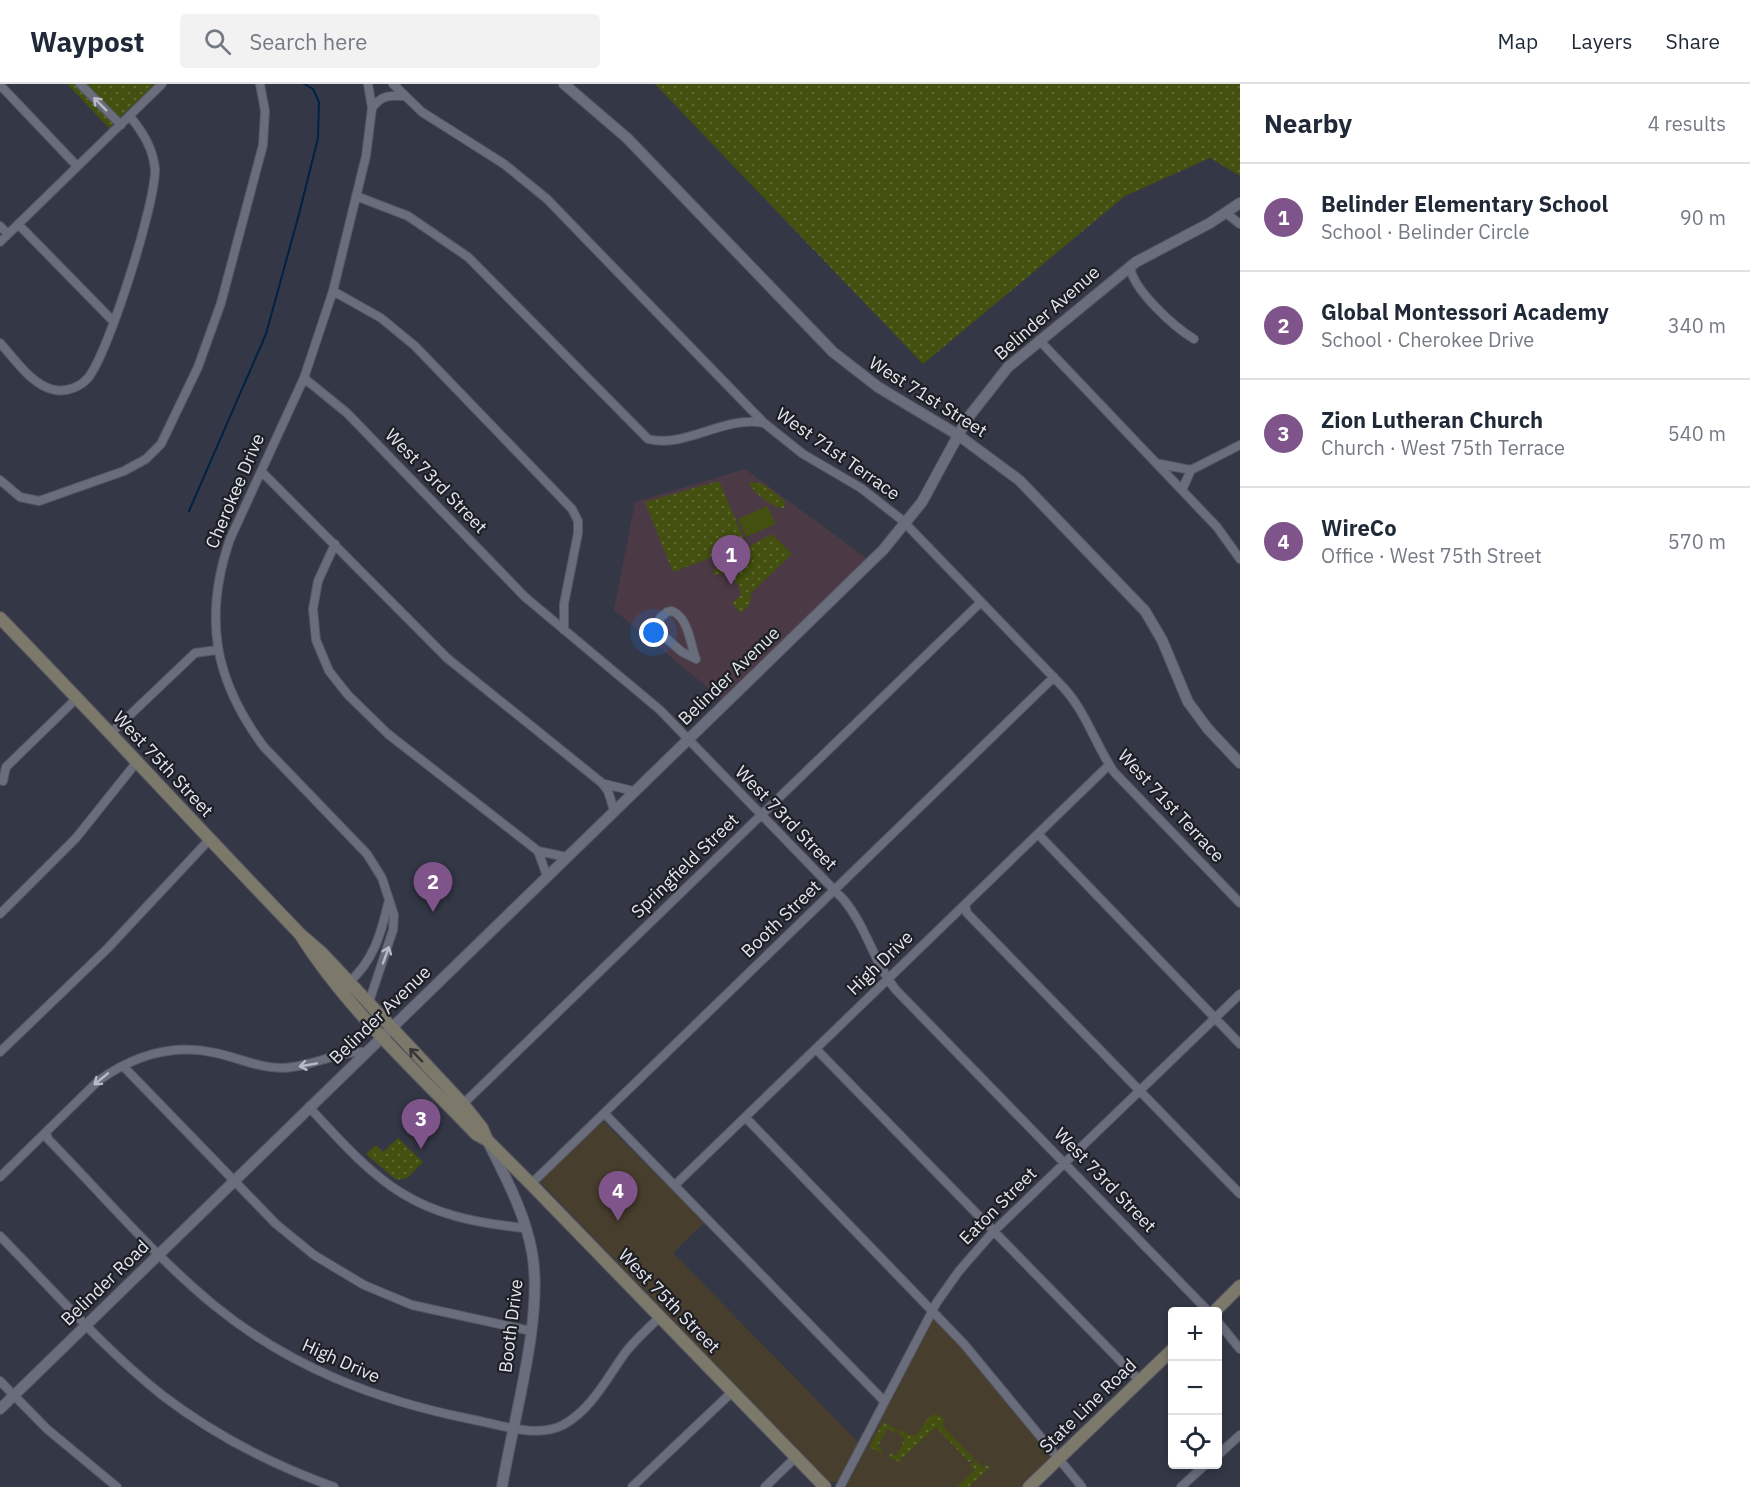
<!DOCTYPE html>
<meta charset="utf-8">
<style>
body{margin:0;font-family:"IBM Plex Sans",sans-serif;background:#f2f2f3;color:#1f2937}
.controls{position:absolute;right:18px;bottom:18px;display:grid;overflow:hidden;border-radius:6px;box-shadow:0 3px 9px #0003}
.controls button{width:54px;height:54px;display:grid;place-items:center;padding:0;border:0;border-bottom:2px solid #e0e1e3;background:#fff;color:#1f2937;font:30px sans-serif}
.you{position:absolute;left:654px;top:549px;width:21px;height:21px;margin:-15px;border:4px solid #fff;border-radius:50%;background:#1a73e8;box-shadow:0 0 0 9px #1a73e833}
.badge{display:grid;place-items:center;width:39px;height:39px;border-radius:50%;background:#7f548a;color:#fff;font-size:20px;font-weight:700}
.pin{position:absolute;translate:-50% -50px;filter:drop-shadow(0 2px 3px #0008)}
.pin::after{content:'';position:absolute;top:32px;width:21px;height:18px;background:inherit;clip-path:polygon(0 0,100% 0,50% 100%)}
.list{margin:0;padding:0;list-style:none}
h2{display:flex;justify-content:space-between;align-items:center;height:78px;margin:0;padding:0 24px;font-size:26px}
h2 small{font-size:20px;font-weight:400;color:#747a83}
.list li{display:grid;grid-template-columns:39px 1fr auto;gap:18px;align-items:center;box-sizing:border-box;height:108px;padding:0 24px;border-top:2px solid #e0e1e3}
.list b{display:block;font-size:22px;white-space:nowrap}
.list p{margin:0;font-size:20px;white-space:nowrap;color:#747a83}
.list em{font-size:20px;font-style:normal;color:#747a83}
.icon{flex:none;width:33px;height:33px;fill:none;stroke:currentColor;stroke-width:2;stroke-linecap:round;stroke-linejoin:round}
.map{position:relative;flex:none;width:1240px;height:1403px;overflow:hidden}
header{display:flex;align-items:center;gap:36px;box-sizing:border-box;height:84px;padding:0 30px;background:#fff;border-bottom:2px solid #e0e1e3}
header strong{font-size:28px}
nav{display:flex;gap:33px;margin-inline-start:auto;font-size:21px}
.search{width:420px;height:54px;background:#f2f2f3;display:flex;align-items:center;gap:15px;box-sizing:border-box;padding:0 21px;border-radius:6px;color:#747a83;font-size:22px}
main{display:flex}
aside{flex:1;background:#fff}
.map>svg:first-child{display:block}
.commercial{fill:#483e2e}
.education{fill:#4b3a45}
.grass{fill:url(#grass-dots)}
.pitch{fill:#43500f}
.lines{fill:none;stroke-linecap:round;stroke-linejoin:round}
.stream{stroke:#002245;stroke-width:2}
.minor-casing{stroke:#545662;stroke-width:10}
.tertiary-casing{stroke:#545662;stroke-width:12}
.secondary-casing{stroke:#545662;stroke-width:14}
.minor{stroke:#696d7c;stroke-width:8}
.tertiary{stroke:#696d7c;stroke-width:10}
.secondary{stroke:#7c786a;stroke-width:12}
.oneway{stroke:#b9bcc7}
.oneway2{stroke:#353536}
.labels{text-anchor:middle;stroke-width:4.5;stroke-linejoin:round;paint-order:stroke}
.street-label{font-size:18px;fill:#e4e6ef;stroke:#1d1f25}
</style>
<header>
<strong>Waypost</strong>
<div class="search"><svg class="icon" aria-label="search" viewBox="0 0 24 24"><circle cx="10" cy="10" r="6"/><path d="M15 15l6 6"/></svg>Search here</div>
<nav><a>Map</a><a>Layers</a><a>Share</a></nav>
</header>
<main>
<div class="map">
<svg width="1240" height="1403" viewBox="0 0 1240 1403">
<defs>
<pattern id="grass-dots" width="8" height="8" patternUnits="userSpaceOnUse" patternTransform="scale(1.5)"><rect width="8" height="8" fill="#43500f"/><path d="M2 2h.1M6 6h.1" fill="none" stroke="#5e6932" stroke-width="1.8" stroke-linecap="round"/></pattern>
</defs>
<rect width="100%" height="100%" fill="#343745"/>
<!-- commercial -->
<path class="commercial" d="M 603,1037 L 705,1138 L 673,1169 L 859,1359 L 838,1398 L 829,1398 L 541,1099 L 542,1094 Z
M 933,1235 L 938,1236 L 986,1292 L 1050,1370 L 1050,1377 L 1023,1403 L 846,1403 Z"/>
<!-- education -->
<path class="education" d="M 745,385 L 869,476 L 724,617 L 614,526 L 635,418 Z"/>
<!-- grass -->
<path class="grass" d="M 67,0 L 155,0 L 109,44 Z
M 655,0 L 1240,0 L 1240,92 L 1210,74 L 1125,112 L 923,280 Z
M 719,397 L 746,460 L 673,488 L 645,418 Z
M 752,398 L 763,400 L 785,417 L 784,424 C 773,425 755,409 749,400 Z
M 772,450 L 792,470 L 751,509 L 750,520 L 741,529 L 732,519 L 741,511 L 738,499 L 726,490 L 714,491 L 715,481 Z
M 398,1054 L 423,1078 L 407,1094 L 396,1096 L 366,1070 L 376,1061 L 383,1068 Z
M 936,1330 L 945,1335 L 942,1341 L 975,1376 L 969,1378 L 936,1343 L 900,1376 L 905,1381 L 889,1373 L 890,1369 L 896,1372 L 905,1355 L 898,1349 L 899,1346 L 910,1351 L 917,1351 L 929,1333 Z
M 883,1338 L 898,1346 L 896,1348 L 887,1345 L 878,1362 L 882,1366 L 881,1369 L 870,1363 Z
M 976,1377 L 983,1384 L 986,1381 L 990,1383 L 969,1403 L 957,1403 L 975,1386 L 969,1381 Z"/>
<!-- pitch -->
<path class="pitch" d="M 767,422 L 776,440 L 746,453 L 738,435 Z"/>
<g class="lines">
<!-- stream -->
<path class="stream" d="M 189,427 L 266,250 L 299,130 L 318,54 L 319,18 L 313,5 L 304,0"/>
<!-- minor casing -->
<g class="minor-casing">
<path id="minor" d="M 80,0 L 121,41
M 368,0 L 372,24 L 366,72 L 333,207 L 304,294 L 230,455 C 203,534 214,596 264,663 L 367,770 L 382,794 L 394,831 L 393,846 L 368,921
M 393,0 L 422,28 L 504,80 L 547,115 L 764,339 L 803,370 L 861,404 L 902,436 L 1063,603 C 1086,628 1095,660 1114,688 L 1240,819
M 0,1 L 77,82
M 372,24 C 381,12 388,11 403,12
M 356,112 L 408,132 L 468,173 L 648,355 C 685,365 724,331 764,339
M 1226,129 L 1240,140
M 18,140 L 113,237
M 0,142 L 8,150
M 0,158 L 162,0
M 1130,182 C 1132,205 1174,243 1194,255
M 333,207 L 381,234 L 415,262 L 572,425 L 578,437 L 578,449 L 564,520 L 564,546
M 1039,256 L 1217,443 L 1240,475
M 0,259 C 14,274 33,303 55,306 C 67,308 80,303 88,294 C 109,268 156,118 155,85 C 153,64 143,49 130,32
M 304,294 L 347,329 L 525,513 L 660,626 L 844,816 C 867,844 874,879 896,906 L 1209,1228
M 1160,380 L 1191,386 L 1240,361
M 262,388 L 447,574 L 602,699 L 608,707 L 614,726
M 0,396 L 20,413 L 39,417 L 124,387 L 146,375 L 161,360 L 198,283 L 221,219 L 263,61 L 265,27 L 260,0
M 1182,406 L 1191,386
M 335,460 L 318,497 L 313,525 L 316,556 L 329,587 L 348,611 L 388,650 L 538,767 L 547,792
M 672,527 C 689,534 690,560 696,575 L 682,568 L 659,548 L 660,534 L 667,528 Z
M 111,649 L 195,569 L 217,566
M 3,697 L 6,683 L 77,614
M 605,700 L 633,707
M 1038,750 L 1240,960
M 538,767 L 566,773
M 965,821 L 967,829 L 1240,1110
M 0,830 L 76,754 L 136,679
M 348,899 C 373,878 381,850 388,820
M 816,965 L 1140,1297
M 0,968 L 107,865 L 209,756
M 123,982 L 276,1140 L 314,1171 L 364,1201 L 412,1221 L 531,1247
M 463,1020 L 981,518
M 309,1023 C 383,1104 413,1133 525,1144
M 604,1029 L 884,1317
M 746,1034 L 964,1260 L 1082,1403
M 46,1048 L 48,1055 C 103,1111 155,1173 215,1222 C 290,1283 376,1316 470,1335 C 498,1340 536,1355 563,1341 C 591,1326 607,1294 625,1269 C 635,1256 647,1245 660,1233
M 0,1093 L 98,997 C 133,972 173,959 216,969 C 239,974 259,984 283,984 C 312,983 337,967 364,968
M 531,1100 L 1054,593
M 675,1101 L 1109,681
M 0,1152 C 53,1206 103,1264 162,1311 C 214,1351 273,1381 334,1403
M 1218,1238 L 1240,1265
M 0,1297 L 47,1345 L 117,1403
M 1218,1371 L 1240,1351
M 632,1403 L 731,1309
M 765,1403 L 795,1374
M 840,1403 L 937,1218 L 959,1187 L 993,1148 L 1240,910
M 1181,1403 L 1206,1380"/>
</g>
<!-- tertiary casing -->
<g class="tertiary-casing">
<path id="tertiary" d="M 564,0 L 627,54 L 833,268 L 878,303 L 958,351 L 1019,396 L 1145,527 L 1162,556 L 1188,618 L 1208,645 L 1240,679
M 490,1062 C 507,1096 525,1130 532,1168 C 544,1234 513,1335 502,1403
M 0,1325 L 883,466 L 922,418 L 967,335 L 1008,283 L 1136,178 L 1210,139 L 1240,119"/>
</g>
<!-- secondary casing -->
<g class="secondary-casing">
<path id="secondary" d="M 0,534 C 101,638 199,745 300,850 L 322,869 L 463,1020 L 482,1044 L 487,1056
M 300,850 C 347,925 416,987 476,1050 L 487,1056 L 531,1100 L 825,1403
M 1214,1228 L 1240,1202
M 1029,1403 L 1172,1266"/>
</g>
<!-- minor -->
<use href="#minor" class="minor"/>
<!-- tertiary -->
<use href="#tertiary" class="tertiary"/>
<!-- secondary -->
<use href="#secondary" class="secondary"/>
</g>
<!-- one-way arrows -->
<defs><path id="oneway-shaft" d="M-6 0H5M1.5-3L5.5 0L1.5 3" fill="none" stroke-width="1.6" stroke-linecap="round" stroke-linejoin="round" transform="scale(1.5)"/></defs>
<g class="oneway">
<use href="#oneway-shaft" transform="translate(100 20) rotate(-135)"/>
<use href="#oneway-shaft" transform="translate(386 871) rotate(-70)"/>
<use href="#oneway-shaft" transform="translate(308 981) rotate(170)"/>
<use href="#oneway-shaft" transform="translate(101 995) rotate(141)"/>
</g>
<use class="oneway2" href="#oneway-shaft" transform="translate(416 971) rotate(-134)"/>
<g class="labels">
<!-- street labels -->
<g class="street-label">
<text transform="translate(1047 229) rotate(-41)" y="6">Belinder Avenue</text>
<text transform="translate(928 313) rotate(32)" y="6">West 71st Street</text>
<text transform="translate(838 370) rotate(35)" y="6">West 71st Terrace</text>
<text transform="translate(436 397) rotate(46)" y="6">West 73rd Street</text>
<text transform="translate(235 407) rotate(-67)" y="6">Cherokee Drive</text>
<text transform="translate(729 592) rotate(-44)" y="6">Belinder Avenue</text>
<text transform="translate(163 680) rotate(47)" y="6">West 75th Street</text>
<text transform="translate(1171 722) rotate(47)" y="6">West 71st Terrace</text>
<text transform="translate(786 734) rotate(46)" y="6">West 73rd Street</text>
<text transform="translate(685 782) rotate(-44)" y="6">Springfield Street</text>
<text transform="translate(781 835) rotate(-44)" y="6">Booth Street</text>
<text transform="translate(880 879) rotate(-44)" y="6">High Drive</text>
<text transform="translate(380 931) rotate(-44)" y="6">Belinder Avenue</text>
<text transform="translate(1105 1096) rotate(46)" y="6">West 73rd Street</text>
<text transform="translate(998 1122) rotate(-45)" y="6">Eaton Street</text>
<text transform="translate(105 1199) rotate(-44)" y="6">Belinder Road</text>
<text transform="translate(669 1217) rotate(46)" y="6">West 75th Street</text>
<text transform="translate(511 1242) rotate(-83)" y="6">Booth Drive</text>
<text transform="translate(341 1277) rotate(24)" y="6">High Drive</text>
<text transform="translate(1088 1322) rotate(-44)" y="6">State Line Road</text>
</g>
</g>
</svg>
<div class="controls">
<button>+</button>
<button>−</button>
<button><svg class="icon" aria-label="locate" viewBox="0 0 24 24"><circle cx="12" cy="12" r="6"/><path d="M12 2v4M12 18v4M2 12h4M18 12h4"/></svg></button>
</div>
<div class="you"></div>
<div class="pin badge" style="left:731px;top:501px">1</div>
<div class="pin badge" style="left:433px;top:828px">2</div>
<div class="pin badge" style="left:421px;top:1065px">3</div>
<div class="pin badge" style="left:618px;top:1137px">4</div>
</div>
<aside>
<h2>Nearby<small>4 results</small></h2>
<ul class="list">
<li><span class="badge">1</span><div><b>Belinder Elementary School</b><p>School · Belinder Circle</p></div><em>90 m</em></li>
<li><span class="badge">2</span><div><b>Global Montessori Academy</b><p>School · Cherokee Drive</p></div><em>340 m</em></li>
<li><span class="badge">3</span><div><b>Zion Lutheran Church</b><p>Church · West 75th Terrace</p></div><em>540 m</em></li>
<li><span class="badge">4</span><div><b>WireCo</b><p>Office · West 75th Street</p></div><em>570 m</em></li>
</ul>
</aside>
</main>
